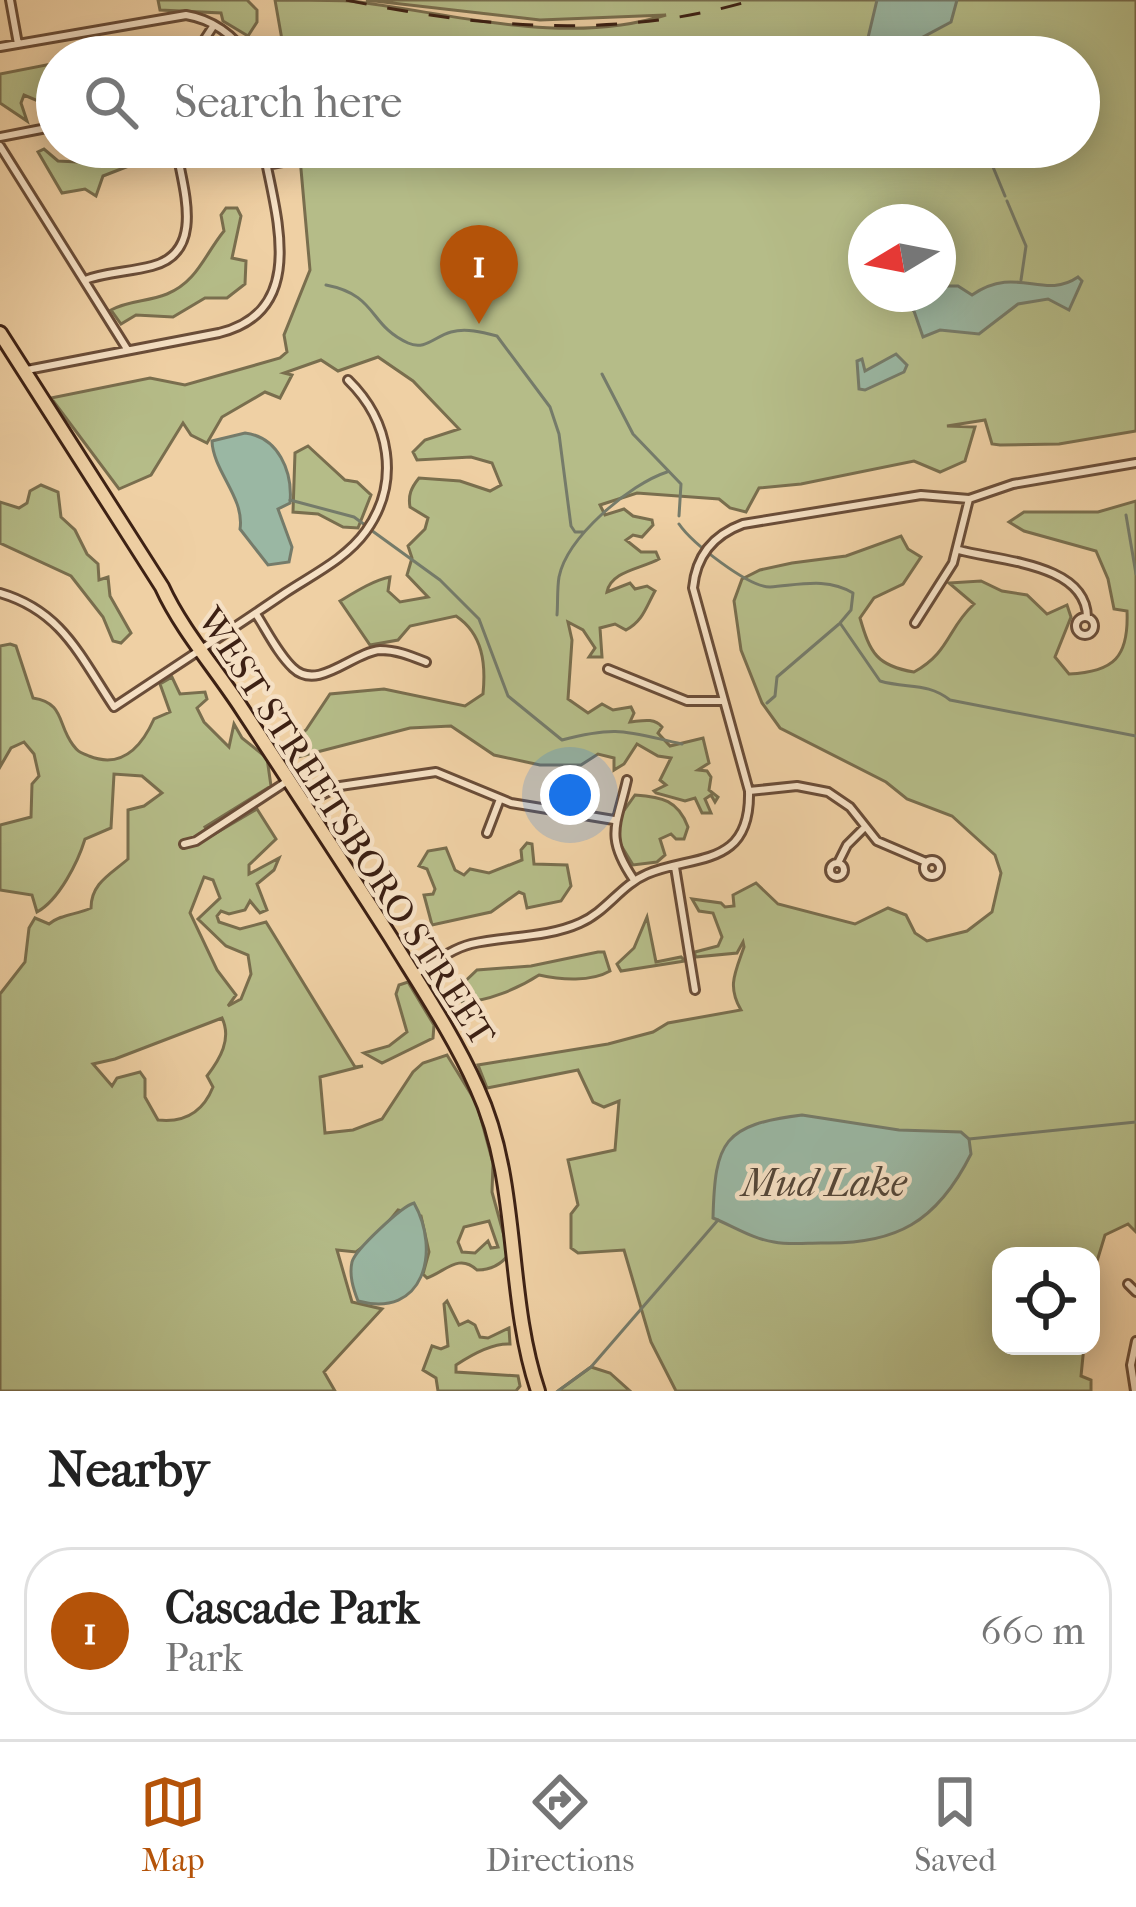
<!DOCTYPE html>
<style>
body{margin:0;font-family:"IM FELL French Canon",serif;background:#f2f2f2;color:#222}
.controls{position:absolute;right:36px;bottom:36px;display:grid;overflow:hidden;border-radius:24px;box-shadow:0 6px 30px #0003}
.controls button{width:108px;height:108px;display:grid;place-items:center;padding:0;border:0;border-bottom:3px solid #e0e0e0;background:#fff;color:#222;font:60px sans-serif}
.compass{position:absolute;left:848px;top:204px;width:108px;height:108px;border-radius:50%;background:#fff;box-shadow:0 6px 30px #0003;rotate:260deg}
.you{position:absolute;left:570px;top:795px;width:42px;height:42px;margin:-30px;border:9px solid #fff;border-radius:50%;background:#1a73e8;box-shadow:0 0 0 18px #1a73e833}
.badge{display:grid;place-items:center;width:78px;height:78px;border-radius:50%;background:#b45309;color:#fff;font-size:39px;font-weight:700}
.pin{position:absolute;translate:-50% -99px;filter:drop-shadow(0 3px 6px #0008)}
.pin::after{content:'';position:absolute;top:63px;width:42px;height:36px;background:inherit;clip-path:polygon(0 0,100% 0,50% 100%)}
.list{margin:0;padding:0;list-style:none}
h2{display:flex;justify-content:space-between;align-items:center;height:156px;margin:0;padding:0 48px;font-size:51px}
h2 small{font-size:39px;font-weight:400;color:#767676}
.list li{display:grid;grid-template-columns:78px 1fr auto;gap:36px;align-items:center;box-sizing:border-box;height:168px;margin:0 24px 24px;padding:0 24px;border:3px solid #e0e0e0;border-radius:48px}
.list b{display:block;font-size:45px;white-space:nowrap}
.list p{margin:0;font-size:39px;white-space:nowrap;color:#767676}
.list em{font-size:39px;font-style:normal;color:#767676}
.icon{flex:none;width:66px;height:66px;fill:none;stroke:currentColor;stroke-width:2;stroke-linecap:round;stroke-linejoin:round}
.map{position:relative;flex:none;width:1136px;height:1391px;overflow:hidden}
.search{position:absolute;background:#fff;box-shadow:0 6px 30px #0003;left:36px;right:36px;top:36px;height:132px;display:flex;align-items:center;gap:30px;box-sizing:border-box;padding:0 42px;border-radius:66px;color:#767676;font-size:45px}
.sheet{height:348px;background:#fff}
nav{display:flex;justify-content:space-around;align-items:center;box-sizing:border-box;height:168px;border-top:3px solid #e0e0e0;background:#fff;font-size:33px;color:#767676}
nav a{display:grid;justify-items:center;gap:6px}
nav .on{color:#b45309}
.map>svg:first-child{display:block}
.green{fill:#b5bc88;stroke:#796e4e;stroke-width:3;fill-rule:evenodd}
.water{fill:#9ab7a3;stroke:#757b6a;stroke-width:3}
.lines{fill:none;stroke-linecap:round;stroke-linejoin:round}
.stream{stroke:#757b6a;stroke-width:3}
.street-casing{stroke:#6a4d38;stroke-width:12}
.primary-casing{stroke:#3d2114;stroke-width:18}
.street{stroke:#f5e0c4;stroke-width:6}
.primary{stroke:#efd0a4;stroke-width:12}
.rail{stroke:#3d2114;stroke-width:3;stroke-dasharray:21 21;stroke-linecap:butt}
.labels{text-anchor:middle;stroke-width:9;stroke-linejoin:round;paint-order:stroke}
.street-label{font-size:36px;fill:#3d2114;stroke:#f5e0c4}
.water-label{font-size:39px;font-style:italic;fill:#544638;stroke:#f5e0c4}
</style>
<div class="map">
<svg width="1136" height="1391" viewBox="0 0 1136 1391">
<rect width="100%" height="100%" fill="#efd0a4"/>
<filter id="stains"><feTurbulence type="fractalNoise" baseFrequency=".00167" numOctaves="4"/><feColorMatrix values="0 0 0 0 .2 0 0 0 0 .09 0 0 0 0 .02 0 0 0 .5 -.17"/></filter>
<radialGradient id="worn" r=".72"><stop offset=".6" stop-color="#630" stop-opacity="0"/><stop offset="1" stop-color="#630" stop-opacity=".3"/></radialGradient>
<!-- green -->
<path class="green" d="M 158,0 L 247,0 L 257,10 L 257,22 L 248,36 L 223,21 L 221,13 L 160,10 Z
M 275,0 C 300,0 326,0 350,1 C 453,13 564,47 666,15 L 540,20 L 366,0 L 1136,0 L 1136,431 L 1059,444 L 1000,445 L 992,444 L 985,420 L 947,426 L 975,427 L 965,461 L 940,472 L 914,461 L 801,484 L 759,488 L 746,512 L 730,508 L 719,499 L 637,493 L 600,505 L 605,515 L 624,509 L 633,516 L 652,520 L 653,525 L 642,537 L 633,535 L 626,540 L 641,552 L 656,552 L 659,559 C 641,569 611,571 607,592 L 630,583 L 635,589 L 647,586 L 655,591 C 646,607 643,621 626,630 L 615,624 L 600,628 L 602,657 L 589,657 L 595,648 L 583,630 L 568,622 L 572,640 L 568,699 L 588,713 L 602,704 L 613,710 L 631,707 L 634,713 L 630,722 C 641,721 654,717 662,727 L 658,733 L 670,746 L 703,738 L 709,763 L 698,770 L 707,771 L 711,777 L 709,790 L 718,797 L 715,802 L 711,795 L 705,799 L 711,813 L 702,813 L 695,798 L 685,801 L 656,793 L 654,791 L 666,785 L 660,780 L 671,758 L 658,756 L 637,744 L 624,764 L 614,770 L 614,758 L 598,754 L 581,765 L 540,765 L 494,755 L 451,726 L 410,728 L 290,759 L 282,747 L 306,730 L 330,694 L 384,689 L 465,706 L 483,694 C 486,664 483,634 456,616 L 410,626 L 398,640 L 370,645 L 340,601 C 355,592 374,580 390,577 L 388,591 L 400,602 L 428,597 L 407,575 L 412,558 L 408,546 L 425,529 L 428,518 L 410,507 C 408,495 411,488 419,478 L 460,481 L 490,491 L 501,485 L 492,463 L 471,457 L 417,460 L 413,452 L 425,440 L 459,429 L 413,381 L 378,357 L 338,371 L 321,360 L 284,373 L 292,375 L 280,398 L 265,392 L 222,417 L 207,443 L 191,435 L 183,423 L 151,475 L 119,489 L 51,398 L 150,378 L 185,385 L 280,358 L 287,352 L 284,335 L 310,270 L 299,147 L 1079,147 L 1079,57 L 285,57 ZM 866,222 L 938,222 L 938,294 L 866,294 Z
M 51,64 L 57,68 L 57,98 L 38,101 L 24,95 L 21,103 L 27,121 L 0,103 L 0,74 Z
M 91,147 L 140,147 L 142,150 L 134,164 L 103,176 L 96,196 L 85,189 L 62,193 L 38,152 L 44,149 L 58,161 L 77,162 Z
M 226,208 L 237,208 L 241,216 L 232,258 L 246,261 L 245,284 L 227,298 L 205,298 L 173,317 L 136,315 L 121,324 L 111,310 C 129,300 147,302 167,294 C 197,282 205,254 224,231 L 221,215 Z
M 308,446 L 345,480 L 357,482 L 371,495 L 358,528 L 343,527 L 318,514 L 293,512 L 295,453 Z
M 41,485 L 58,492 L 61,517 L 75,530 L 87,554 L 98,564 L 99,580 L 108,577 L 110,596 L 131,633 L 121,643 L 113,641 L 103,617 L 71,576 L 0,543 L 0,502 L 19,508 L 27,503 L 30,491 Z
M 1136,501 L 1136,1232 L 1128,1224 L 1105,1235 L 1091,1281 L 1091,1256 L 1001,1256 L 1001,1346 L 1084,1346 L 1081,1376 L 1091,1380 L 1091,1391 L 676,1391 L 651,1342 L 624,1250 L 578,1253 L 571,1248 L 571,1214 L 578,1205 L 568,1160 L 615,1150 L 619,1101 L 604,1107 L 593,1102 L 578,1070 L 487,1088 L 478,1065 L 608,1044 L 653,1032 L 668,1023 L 741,1010 C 727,986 735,973 744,947 L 743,942 L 737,953 L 695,957 L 695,952 L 718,946 L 722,937 L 713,913 L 699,911 L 692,899 L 721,903 L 725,907 L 734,906 L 733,895 L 756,883 L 778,904 L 855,924 L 888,908 L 906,915 L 915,933 L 927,941 L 967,931 L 992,912 L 1001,873 L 995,855 L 952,816 L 907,799 L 886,782 L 780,728 L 762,703 L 741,650 L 734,601 L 742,579 L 760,570 L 792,563 L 846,556 L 901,536 L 908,549 L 921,557 L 903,584 L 874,598 L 860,618 C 870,653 877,666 914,672 C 950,652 947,629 974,604 L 949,583 L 981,581 L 1002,591 L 1027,595 L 1047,614 L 1067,605 L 1071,617 L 1055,657 L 1069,674 C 1114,672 1129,657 1127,611 L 1114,609 L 1108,579 L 1096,551 L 1024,531 L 1009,522 L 1024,512 L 1098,512 Z
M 10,644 L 16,646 L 33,698 C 65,703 57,724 73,745 C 79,753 80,752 89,756 C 121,769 141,748 154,719 L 170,712 L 160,684 L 172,677 L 180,694 L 205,692 L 207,699 L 197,708 L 204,722 L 229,747 L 234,724 L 242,738 L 267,758 L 271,786 L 205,827 L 211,836 L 257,809 L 276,839 L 249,865 L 249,874 L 279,858 L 274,870 L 257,884 L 267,910 L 260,913 L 250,901 L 245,910 L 229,914 L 221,911 L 217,916 L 219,922 L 240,929 L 266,922 L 355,1067 L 363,1066 L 320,1077 L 325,1133 L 353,1130 L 382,1119 L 413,1072 L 423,1063 L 447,1055 L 477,1104 L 493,1163 L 492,1192 L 509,1254 C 501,1265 489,1270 477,1270 C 459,1253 446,1271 427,1278 L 423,1274 L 429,1252 L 421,1216 L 398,1210 L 377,1236 L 356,1252 L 337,1250 L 352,1302 L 382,1309 L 324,1372 L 335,1391 L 0,1391 L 0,994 L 25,962 L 29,928 L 35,918 L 49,924 C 61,914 76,915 91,908 C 91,883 111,874 128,859 L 128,810 L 144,806 L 162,793 L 142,776 L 114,774 L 111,828 L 85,839 C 78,862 59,900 37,912 L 32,895 L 0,890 L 0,825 L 31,817 L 32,784 L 39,776 L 34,754 L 24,742 L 11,748 L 0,767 L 0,646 ZM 204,877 L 213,880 L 220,898 L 198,919 L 226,946 L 248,955 L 251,974 L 241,999 L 228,1006 L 236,995 L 217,970 L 190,913 ZM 222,1018 C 232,1039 220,1059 207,1076 L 213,1087 C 203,1112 185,1123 158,1120 L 145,1097 L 145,1079 L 140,1072 L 117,1078 L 112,1086 L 93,1064 L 115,1059 ZM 489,1221 L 498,1247 L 491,1248 L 488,1241 L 475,1253 L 462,1252 L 458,1242 L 464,1227 Z
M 635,795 C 662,797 678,800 688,827 L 684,839 L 676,839 L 671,834 L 660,839 L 665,855 L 657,862 L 633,865 L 619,842 L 618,819 Z
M 527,843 L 532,844 L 534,864 L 567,865 L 571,886 L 561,901 L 527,908 L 524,894 L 519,892 L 491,912 L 432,925 L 424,895 L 433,894 L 435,889 L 427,869 L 419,866 L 428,851 L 446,848 L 455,870 L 464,875 L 470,869 L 489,873 L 522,860 L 521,850 Z
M 647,917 L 656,962 L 681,957 L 685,961 L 621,971 L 617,964 L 634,948 Z
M 598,952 L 604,952 L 610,971 C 591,982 561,980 539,975 C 519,988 487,1002 462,1002 L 454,992 L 477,970 L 531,966 Z
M 408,982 L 434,1025 L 433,1038 L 382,1063 L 364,1053 L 389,1046 L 407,1032 L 396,994 L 399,985 Z
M 447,1301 L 459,1325 L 468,1321 L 475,1325 L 480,1337 L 488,1338 L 509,1328 L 510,1344 C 492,1343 471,1355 456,1365 L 456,1372 L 518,1376 L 520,1386 L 516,1391 L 438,1391 L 436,1378 L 423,1370 L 432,1346 L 441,1349 L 448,1346 L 444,1304 Z
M 591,1367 L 610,1373 L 630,1391 L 558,1391 Z"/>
<!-- water -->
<path class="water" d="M 877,0 L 957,0 L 951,22 L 908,45 L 879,54 L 871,50 L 867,42 Z
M 1078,277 L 1082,281 L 1069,310 L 1048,299 L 1018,304 L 979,334 L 940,330 L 923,337 L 914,311 L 900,299 L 901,294 L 938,294 L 938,286 L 958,286 L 972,295 C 1017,264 1043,301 1078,277 Z
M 896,354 L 907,365 L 904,372 L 865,390 L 859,389 L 857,361 L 862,359 L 865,371 Z
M 245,433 C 278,437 293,471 290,503 L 278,509 L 292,547 L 289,562 L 268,565 L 240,529 C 245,498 213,471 212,441 Z
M 802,1115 L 899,1130 L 961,1132 L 969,1139 L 971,1154 C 937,1222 896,1245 821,1243 C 806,1243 789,1245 774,1242 C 753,1239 733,1226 713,1218 C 715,1141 723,1125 802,1115 Z
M 414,1203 C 441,1251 424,1319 358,1301 C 353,1288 349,1275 352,1262 C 355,1250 402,1206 414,1203 Z"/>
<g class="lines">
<!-- stream -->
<path class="stream" d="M 938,50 L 942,57
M 993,167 L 1005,196
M 1007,201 L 1026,246 L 1021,280
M 326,285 C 378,295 368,325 408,343 C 425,351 435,336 451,332 C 466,328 482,332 497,336 L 550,407 L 559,434 L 571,526 L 575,532 L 584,532
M 602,374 L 633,434 L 681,484 L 679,516
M 290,500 L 354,517 L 365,525
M 1126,515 L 1136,574
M 679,524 C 692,543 748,587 770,587 C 799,585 827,577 853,593 L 851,610 L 840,623 L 880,681 C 907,689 927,682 950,700 L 1136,736
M 371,530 L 440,580 L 479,619 L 508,696 L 562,740 C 619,725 627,732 682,744
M 557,615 C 558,603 557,589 559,577 C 567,537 630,484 667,472
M 767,703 L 775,696 L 777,677 L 839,624
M 969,1139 L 1136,1122
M 558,1391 L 591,1367 L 718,1220"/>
<!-- street casing -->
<g class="street-casing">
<path id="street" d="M 10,0 L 18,44
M 0,47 L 186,15 C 211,19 235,35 247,57
M 193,57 L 214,25
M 0,137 L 57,126
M 0,146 L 127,349
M 266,165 L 310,157 L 324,147
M 85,280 C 106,272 130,272 152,266 C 207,252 182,186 176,147
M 27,370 L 219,333 C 310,311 275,213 263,147
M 959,550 C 998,561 1086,563 1087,617
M 0,593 C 62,611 80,656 114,707 C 171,669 228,632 285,593 C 312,575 346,559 366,531 C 401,482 390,421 348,380
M 256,614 C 267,631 278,654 293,668 C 318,692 353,652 380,650 C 397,650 411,656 426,662
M1076 626a9 9 0 1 1 18 0a9 9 0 1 1-18 0Z
M 915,623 L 953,563 L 969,499
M 608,669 L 687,701 L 723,701
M 627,780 C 617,825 604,836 634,880
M 749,791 L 797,786 L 828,792 L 850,807 L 877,841 L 926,862
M 307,802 L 340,786 L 436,772 L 511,803 L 614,820
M 487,833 L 500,799
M 184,844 L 196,841 L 286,782
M924 868a8 8 0 1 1 16 0a8 8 0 1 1-16 0Z
M 838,863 L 847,845 L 864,828
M830 870a7 7 0 1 1 14 0a7 7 0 1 1-14 0Z
M 675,867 L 695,990
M 414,975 C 432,964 451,949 471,944 C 506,936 547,938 580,923 C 606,912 621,885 647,874 C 693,854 751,869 749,791 L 693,588 C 696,556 713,535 743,524 L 921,495 L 969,499 L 1013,484 L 1136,463
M 1128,1284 L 1136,1292
M 1135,1391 L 1131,1365 L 1136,1341"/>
</g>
<!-- primary casing -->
<g class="primary-casing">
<path id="primary" d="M 0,333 L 162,587 C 181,629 216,669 242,709 C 292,785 342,861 391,938 C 421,987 454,1036 477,1088 C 521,1183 505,1293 538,1391"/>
</g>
<!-- street -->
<use href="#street" class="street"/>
<!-- primary -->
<use href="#primary" class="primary"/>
<!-- rail -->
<path class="rail" d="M 346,0 C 481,28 619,40 753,0"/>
</g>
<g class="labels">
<!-- street labels -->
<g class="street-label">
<text transform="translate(347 826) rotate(57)" y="13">WEST STREETSBORO STREET</text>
</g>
<!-- water labels -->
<g class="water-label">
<text x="824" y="1196">Mud Lake</text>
</g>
</g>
<rect width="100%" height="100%" filter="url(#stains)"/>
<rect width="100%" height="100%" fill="url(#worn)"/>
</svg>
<div class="controls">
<button><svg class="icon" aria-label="locate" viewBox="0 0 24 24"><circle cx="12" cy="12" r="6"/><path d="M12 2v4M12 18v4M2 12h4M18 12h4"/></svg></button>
</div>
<svg class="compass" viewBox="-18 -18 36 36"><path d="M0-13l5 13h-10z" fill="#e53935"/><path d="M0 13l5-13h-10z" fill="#767676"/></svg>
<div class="you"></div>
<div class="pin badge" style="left:479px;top:324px">1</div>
<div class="search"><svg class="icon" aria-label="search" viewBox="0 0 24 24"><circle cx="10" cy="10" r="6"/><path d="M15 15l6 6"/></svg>Search here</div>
</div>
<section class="sheet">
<h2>Nearby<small></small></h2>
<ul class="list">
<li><span class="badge">1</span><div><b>Cascade Park</b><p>Park</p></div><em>660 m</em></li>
</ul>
</section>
<nav>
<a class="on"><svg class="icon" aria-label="map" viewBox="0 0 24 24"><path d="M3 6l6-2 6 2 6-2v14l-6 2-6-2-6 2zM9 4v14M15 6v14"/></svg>Map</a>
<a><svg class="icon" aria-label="directions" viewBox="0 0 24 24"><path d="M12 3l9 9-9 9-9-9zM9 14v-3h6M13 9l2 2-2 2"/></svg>Directions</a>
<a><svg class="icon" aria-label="saved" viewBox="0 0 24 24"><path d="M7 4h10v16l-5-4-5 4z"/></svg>Saved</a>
</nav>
